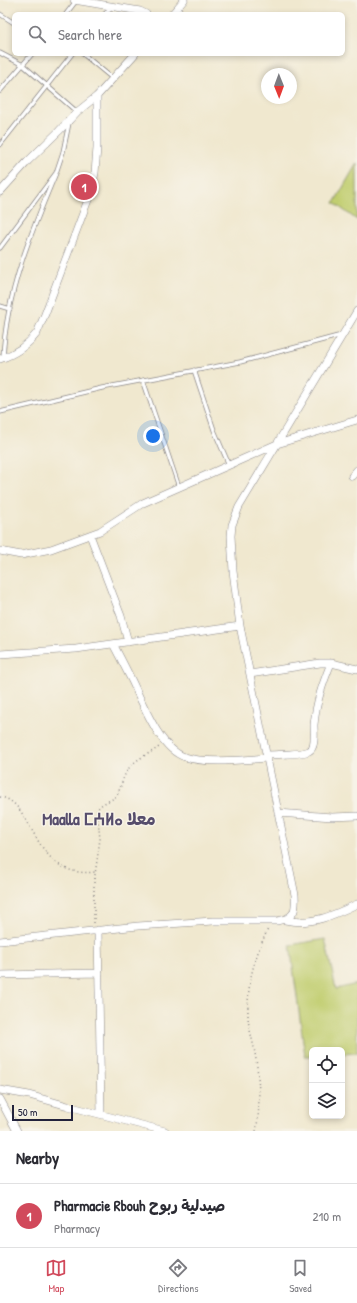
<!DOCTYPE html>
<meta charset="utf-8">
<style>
body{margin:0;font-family:"Patrick Hand","Playpen Sans Arabic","Noto Sans Tifinagh",sans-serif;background:#f2f2f3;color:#2b2b33}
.controls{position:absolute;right:12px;bottom:12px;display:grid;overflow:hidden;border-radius:6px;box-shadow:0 2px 6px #0003}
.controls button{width:36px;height:36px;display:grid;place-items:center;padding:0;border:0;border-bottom:1px solid #e1e1e2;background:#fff;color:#2b2b33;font:20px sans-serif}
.compass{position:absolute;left:261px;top:68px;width:36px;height:36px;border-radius:50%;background:#fff;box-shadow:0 2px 6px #0003;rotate:179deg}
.scale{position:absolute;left:12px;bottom:10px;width:61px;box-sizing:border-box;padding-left:4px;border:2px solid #22223b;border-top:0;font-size:11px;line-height:14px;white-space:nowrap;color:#22223b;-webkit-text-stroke:3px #f7f3e8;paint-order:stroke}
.you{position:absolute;left:153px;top:436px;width:14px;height:14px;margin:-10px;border:3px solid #fff;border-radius:50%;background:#1a73e8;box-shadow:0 0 0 6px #1a73e833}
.badge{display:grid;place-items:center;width:26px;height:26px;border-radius:50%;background:#d1495b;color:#fff;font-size:13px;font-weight:700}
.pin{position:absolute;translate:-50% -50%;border:2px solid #fff;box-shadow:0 1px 4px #0006}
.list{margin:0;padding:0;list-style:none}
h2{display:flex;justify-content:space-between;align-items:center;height:52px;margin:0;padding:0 16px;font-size:17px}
h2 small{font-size:13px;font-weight:400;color:#7c7c81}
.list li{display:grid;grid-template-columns:26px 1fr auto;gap:12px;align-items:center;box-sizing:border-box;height:64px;padding:0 16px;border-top:1px solid #e1e1e2}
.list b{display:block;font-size:15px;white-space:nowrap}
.list p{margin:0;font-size:13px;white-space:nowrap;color:#7c7c81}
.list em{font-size:13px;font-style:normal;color:#7c7c81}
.icon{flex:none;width:22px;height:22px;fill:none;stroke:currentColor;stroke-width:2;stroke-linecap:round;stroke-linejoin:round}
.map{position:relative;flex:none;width:357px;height:1131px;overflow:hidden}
.search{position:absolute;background:#fff;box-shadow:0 2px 6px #0003;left:12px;right:12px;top:12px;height:44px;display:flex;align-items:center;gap:10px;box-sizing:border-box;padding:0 14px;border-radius:6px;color:#7c7c81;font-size:15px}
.sheet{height:116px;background:#fff}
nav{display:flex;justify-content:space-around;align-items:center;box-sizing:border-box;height:56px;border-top:1px solid #e1e1e2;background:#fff;font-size:11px;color:#7c7c81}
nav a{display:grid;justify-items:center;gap:2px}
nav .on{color:#d1495b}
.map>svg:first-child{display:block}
.green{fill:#c1ce6f;stroke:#727855}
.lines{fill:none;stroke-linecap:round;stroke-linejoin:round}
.lane-casing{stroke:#898585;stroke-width:5}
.street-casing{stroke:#898585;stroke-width:8}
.path{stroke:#898585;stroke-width:1.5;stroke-dasharray:1 3;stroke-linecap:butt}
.lane{stroke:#fff;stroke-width:3.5}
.street{stroke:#fff;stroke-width:7}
.labels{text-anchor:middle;stroke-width:3;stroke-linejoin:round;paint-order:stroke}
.district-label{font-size:17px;font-weight:bold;fill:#564d6c;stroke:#f7f3e8}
</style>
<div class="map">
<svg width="357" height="1131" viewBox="0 0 357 1131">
<rect width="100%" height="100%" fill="#f7f3e8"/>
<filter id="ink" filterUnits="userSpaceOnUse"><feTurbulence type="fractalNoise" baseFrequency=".025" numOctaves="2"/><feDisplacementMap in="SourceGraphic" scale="8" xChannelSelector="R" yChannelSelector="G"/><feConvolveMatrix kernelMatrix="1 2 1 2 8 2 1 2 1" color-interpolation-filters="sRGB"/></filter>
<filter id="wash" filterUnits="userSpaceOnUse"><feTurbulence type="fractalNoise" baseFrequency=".012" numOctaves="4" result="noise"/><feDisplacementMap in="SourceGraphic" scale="16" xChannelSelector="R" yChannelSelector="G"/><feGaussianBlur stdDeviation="0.9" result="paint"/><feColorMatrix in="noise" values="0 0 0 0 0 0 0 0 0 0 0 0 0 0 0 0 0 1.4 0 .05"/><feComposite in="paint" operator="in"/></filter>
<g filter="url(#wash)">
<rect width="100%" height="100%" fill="#f0e8cf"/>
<!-- green -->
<path class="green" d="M 357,163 L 357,220 L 334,203 Z
M 325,939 L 336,989 L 357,984 L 357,1053 L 342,1054 L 342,1050 L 312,1050 L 312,1056 L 305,1056 L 290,945 Z"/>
</g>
<g filter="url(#ink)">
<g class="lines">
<!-- lane casing -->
<g class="lane-casing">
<path id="lane" d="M 0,14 L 14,23
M 66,14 L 76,1
M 105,14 L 111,7
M 0,53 L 23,65 L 77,112
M 83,54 L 112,78
M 0,91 L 32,54
M 0,145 L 72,54
M 0,248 L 56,173 L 63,152 L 69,123
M 0,306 L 10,309
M 3,358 C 6,293 31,232 56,173
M 194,370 L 214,430 L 229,465
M 143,380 L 179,487
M 0,412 L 102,388 L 240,362 L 342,335"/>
</g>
<!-- street casing -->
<g class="street-casing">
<path id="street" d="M 74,0 L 140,11 L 146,14
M 172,14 L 184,0
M 0,192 L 28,161 L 59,131 L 77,112 L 97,96 L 135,54
M 0,359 C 15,354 27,346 37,333 L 45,314 L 91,192 L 95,173 L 97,148 L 97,96
M 352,476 L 357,470
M 90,535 L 121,616 L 128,642
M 0,551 L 21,555 L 51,549 L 100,531 L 143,503 L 243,459 L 277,444 L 357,420
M 113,644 C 119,655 125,667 131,679 C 142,701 159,749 185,757 C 205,764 246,760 267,758
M 0,654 L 76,649 L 240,626
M 250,674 L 320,663 L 331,663 L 357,669
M 267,755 C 276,754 301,755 309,751 C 316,748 314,731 314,725 C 316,702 323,683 331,663
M 278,813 L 332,817 L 357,816
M 285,920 C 311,926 334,915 357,904
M 98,930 L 101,1114
M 0,941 L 138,926 L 213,921 L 277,921 C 295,918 296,911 295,895 L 240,626 L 233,571 L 231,536 L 232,525 L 239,507 L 357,311
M 0,975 L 99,973
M 0,1090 L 29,1095 L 68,1106 L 165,1131
M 0,1099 L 17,1131"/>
</g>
<!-- path -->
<path class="path" d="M 0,797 C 35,801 32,880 95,872
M 94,923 L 94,882 L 100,839 L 97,810 C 102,801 112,802 117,795 C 121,788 122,779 127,771 C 134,759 148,755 159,747
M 256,1131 C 261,1106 259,1073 254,1048 C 252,1037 248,1026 248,1015 C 247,983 254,958 268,929"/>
<!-- lane -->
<use href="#lane" class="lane"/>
<!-- street -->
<use href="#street" class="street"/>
</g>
</g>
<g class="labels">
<!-- district labels -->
<g class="district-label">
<text x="99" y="825">Maalla ⵎⵄⵍⴰ معلا</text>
</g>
</g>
</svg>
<div class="controls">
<button><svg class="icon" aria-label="locate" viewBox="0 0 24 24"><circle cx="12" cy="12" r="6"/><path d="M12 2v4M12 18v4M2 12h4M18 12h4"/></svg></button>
<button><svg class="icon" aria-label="layers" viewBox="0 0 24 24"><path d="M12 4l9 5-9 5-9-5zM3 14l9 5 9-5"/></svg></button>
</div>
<svg class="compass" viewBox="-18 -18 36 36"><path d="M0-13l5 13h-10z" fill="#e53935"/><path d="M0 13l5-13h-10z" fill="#7c7c81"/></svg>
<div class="scale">50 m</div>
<div class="you"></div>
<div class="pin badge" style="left:84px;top:187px">1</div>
<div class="search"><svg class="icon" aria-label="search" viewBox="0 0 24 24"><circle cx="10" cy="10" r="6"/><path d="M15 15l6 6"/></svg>Search here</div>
</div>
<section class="sheet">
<h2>Nearby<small></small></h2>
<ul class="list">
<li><span class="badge">1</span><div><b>Pharmacie Rbouh صيدلية ربوح</b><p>Pharmacy</p></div><em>210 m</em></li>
</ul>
</section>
<nav>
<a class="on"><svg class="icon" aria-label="map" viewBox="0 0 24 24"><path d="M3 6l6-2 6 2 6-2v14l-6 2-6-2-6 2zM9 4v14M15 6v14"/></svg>Map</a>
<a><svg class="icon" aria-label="directions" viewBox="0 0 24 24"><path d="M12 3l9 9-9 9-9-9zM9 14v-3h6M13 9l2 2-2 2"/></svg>Directions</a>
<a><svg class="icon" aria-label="saved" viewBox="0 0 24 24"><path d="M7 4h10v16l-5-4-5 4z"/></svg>Saved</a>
</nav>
